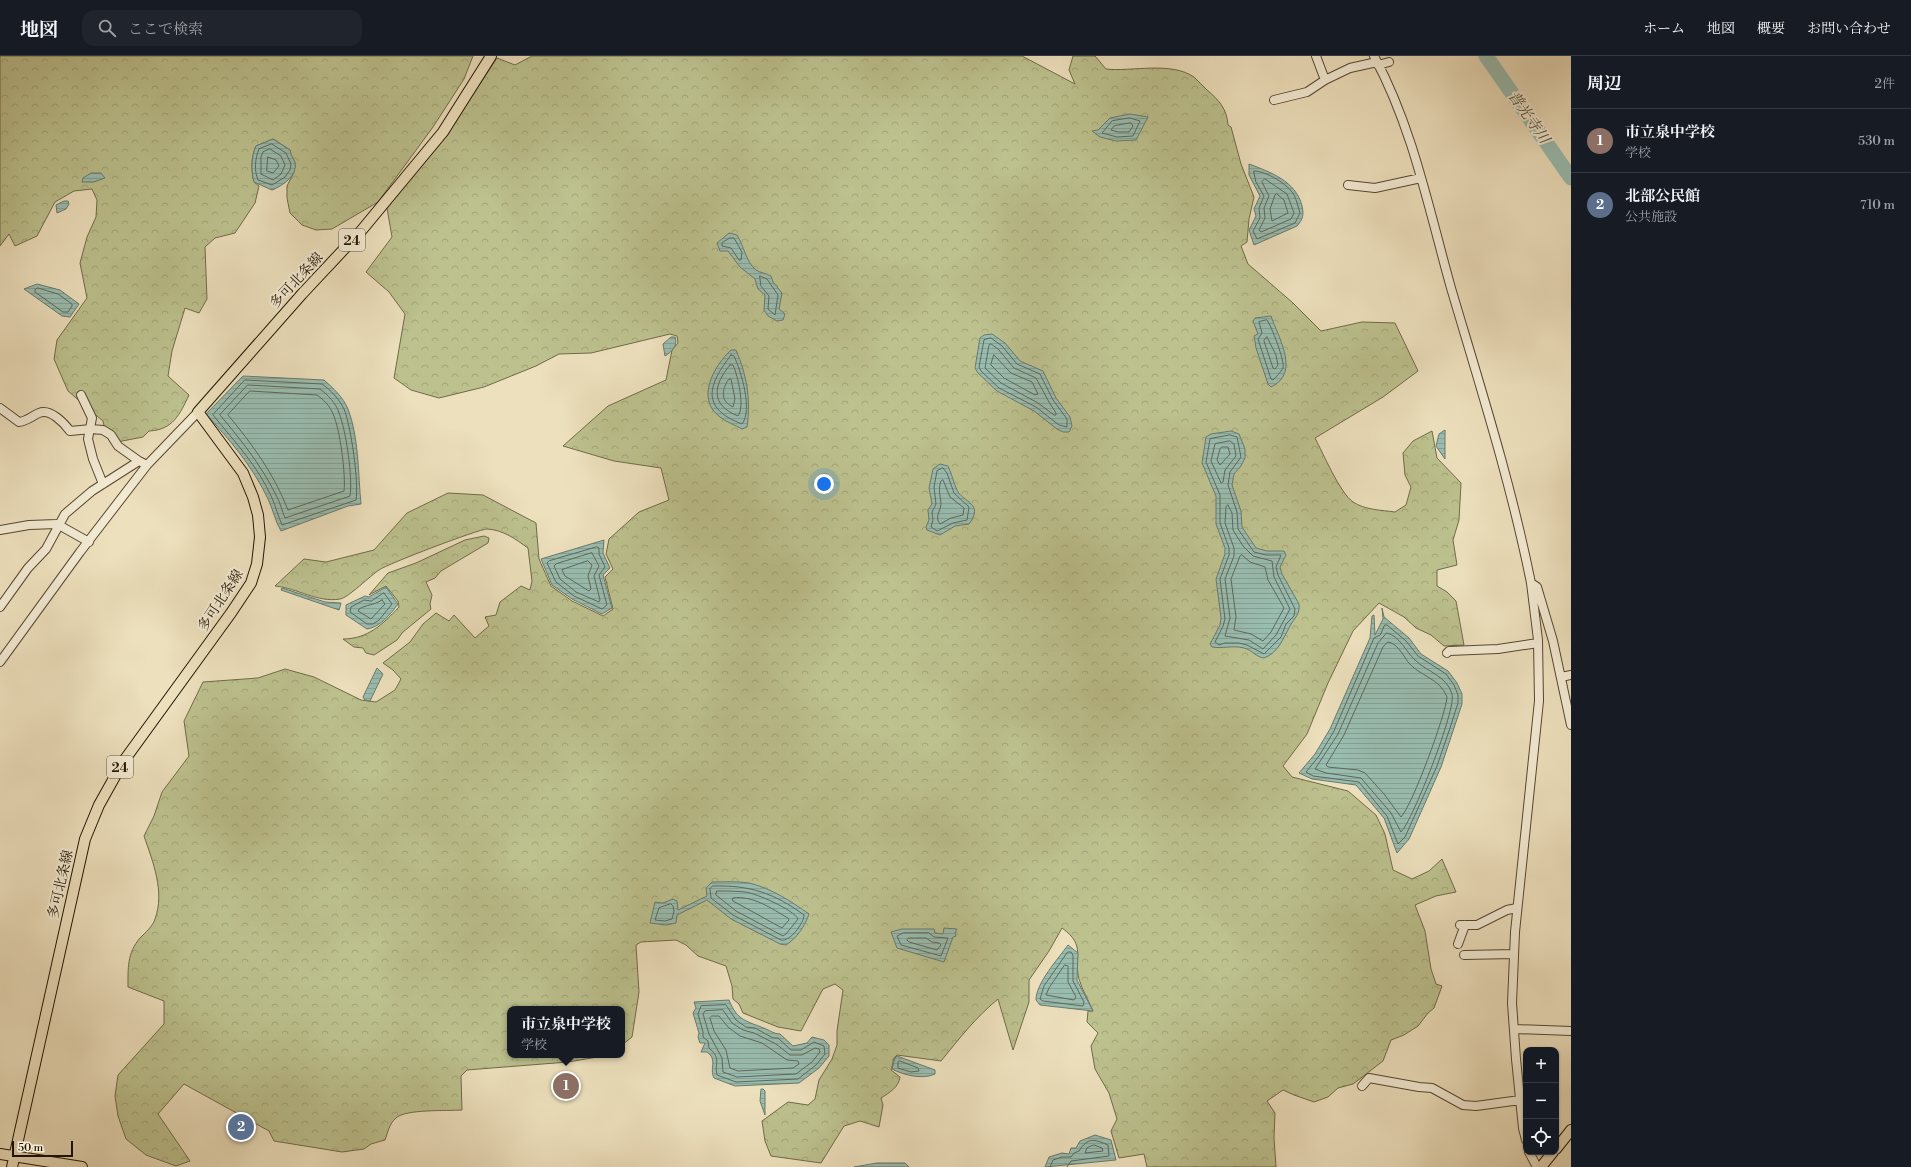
<!DOCTYPE html>
<html lang="ja">
<meta charset="utf-8">
<style>
body{margin:0;font-family:"Libre Bodoni","Noto Serif JP",serif;background:#20242c;color:#f1f3f6}
.controls{position:absolute;right:12px;bottom:12px;display:grid;overflow:hidden;border-radius:8px;box-shadow:0 1px 3px #0004}
.controls button{width:36px;height:36px;display:grid;place-items:center;padding:0;border:0;border-bottom:1px solid #363941;background:#171b24;color:#f1f3f6;font:20px sans-serif}
.scale{position:absolute;left:12px;bottom:10px;width:61px;box-sizing:border-box;padding-left:4px;border:2px solid #231401;border-top:0;font-size:11px;line-height:14px;white-space:nowrap;color:#231401;-webkit-text-stroke:3px #f3ebd4;paint-order:stroke}
.you{position:absolute;left:824px;top:428px;width:14px;height:14px;margin:-10px;border:3px solid #fff;border-radius:50%;background:#1a73e8;box-shadow:0 0 0 6px #1a73e833}
.badge{display:grid;place-items:center;width:26px;height:26px;border-radius:50%;background:#c59692;color:#fff;font-size:13px;font-weight:700}
.pin{position:absolute;translate:-50% -50%;border:2px solid #fff;box-shadow:0 1px 4px #0006}
.popup{position:absolute;left:507px;top:950px;width:118px;height:52px;box-sizing:border-box;display:grid;place-content:center;border-radius:8px;background:#171b24;filter:drop-shadow(0 1px 3px #0005);font-size:13px;white-space:nowrap;color:#9ea1a6}
.popup b{font-size:15px;color:#f1f3f6}
.popup::after{content:'';position:absolute;left:50%;top:100%;margin-left:-8px;border:8px solid transparent;border-top-color:#171b24}
.list{margin:0;padding:0;list-style:none}
h2{display:flex;justify-content:space-between;align-items:center;height:52px;margin:0;padding:0 16px;font-size:17px}
h2 small{font-size:13px;font-weight:400;color:#9ea1a6}
.list li{display:grid;grid-template-columns:26px 1fr auto;gap:12px;align-items:center;box-sizing:border-box;height:64px;padding:0 16px;border-top:1px solid #363941}
.list b{display:block;font-size:15px;white-space:nowrap}
.list p{margin:0;font-size:13px;white-space:nowrap;color:#9ea1a6}
.list em{font-size:13px;font-style:normal;color:#9ea1a6}
.icon{flex:none;width:22px;height:22px;fill:none;stroke:currentColor;stroke-width:2;stroke-linecap:round;stroke-linejoin:round}
.map{position:relative;flex:none;width:1571px;height:1111px;overflow:hidden}
header{display:flex;align-items:center;gap:24px;box-sizing:border-box;height:56px;padding:0 20px;background:#171b24;border-bottom:1px solid #363941}
header strong{font-size:19px}
nav{display:flex;gap:22px;margin-inline-start:auto;font-size:14px}
.search{width:280px;height:36px;background:#20242c;display:flex;align-items:center;gap:10px;box-sizing:border-box;padding:0 14px;border-radius:12px;color:#9ea1a6;font-size:15px}
main{display:flex}
aside{flex:1;background:#171b24}
.map>svg:first-child{display:block}
.forest{fill:url(#forest-crowns);stroke:#706a48}
.water{fill:url(#water-rules);stroke:#6a796b}
.lines{fill:none;stroke-linecap:round;stroke-linejoin:round}
.shore{stroke:#5e6859;stroke-width:1}
.river{stroke:#99bdb1;stroke-width:15}
.minor-casing{stroke:#564730;stroke-width:10}
.major-casing{stroke:#231401;stroke-width:12}
.minor{stroke:#f3ebd4;stroke-width:8}
.major{stroke:#ede0bd;stroke-width:10}
.labels{text-anchor:middle;stroke-width:4;stroke-linejoin:round;paint-order:stroke}
.shield{fill:#f3ebd4;stroke:#615440;stroke-width:1}
.shield-label{font-size:13px;font-weight:bold;fill:#231401}
.street-label{font-size:14px;fill:#231401;stroke:#f3ebd4}
.water-label{font-size:15px;font-style:italic;fill:#4c4f3f;stroke:#f3ebd4}
</style>
<header>
<strong>地図</strong>
<div class="search"><svg class="icon" aria-label="search" viewBox="0 0 24 24"><circle cx="10" cy="10" r="6"/><path d="M15 15l6 6"/></svg>ここで検索</div>
<nav><a>ホーム</a><a>地図</a><a>概要</a><a>お問い合わせ</a></nav>
</header>
<main>
<div class="map">
<svg width="1571" height="1111" viewBox="0 0 1571 1111">
<defs>
<pattern id="forest-crowns" width="20" height="18" patternUnits="userSpaceOnUse"><rect width="20" height="18" fill="#bcc18e"/><path d="M2 6a3 3 0 1 1 6 0M12 15a3 3 0 1 1 6 0" fill="none" stroke="#a1a579"/></pattern>
<pattern id="water-rules" width="6" height="5" patternUnits="userSpaceOnUse"><rect width="6" height="5" fill="#99bdb1"/><path d="M0 2.5h6" fill="none" stroke="#84a296"/></pattern>
</defs>
<rect width="100%" height="100%" fill="#ede0bd"/>
<filter id="stains"><feTurbulence type="fractalNoise" baseFrequency=".005" numOctaves="4"/><feColorMatrix values="0 0 0 0 .2 0 0 0 0 .09 0 0 0 0 .02 0 0 0 .5 -.17"/></filter>
<radialGradient id="worn" r=".72"><stop offset=".6" stop-color="#630" stop-opacity="0"/><stop offset="1" stop-color="#630" stop-opacity=".3"/></radialGradient>
<!-- forest -->
<path class="forest" d="M 0,0 L 473,0 L 464,23 L 433,71 L 378,146 L 332,173 L 316,174 L 302,169 L 290,157 L 287,142 L 287,130 L 294,116 L 295,107 L 291,100 L 290,94 L 273,83 L 256,90 C 251,102 251,114 254,126 L 259,130 L 255,147 L 235,177 L 215,182 L 205,191 L 207,243 L 199,257 L 185,252 L 172,295 L 168,320 L 189,339 C 180,358 173,374 149,375 L 143,381 L 117,386 L 106,378 L 103,365 L 68,335 L 54,303 L 57,284 L 87,242 L 80,207 L 87,181 L 96,161 L 97,144 L 92,133 L 74,135 L 55,146 L 37,180 L 15,190 L 9,178 L 0,190 Z
M 532,0 L 1022,0 L 1075,28 L 1069,14 L 1073,0 L 1095,0 L 1106,13 C 1132,16 1170,5 1194,21 C 1198,25 1203,30 1207,34 C 1219,44 1227,53 1228,69 L 1231,71 L 1241,108 L 1254,141 L 1249,163 L 1247,186 L 1241,190 L 1248,208 L 1293,247 L 1321,275 L 1362,266 L 1395,267 L 1418,315 L 1383,341 L 1315,382 C 1323,397 1340,437 1353,446 C 1365,454 1381,454 1395,456 L 1406,449 L 1411,431 L 1405,419 L 1403,397 L 1413,385 L 1432,375 L 1437,402 L 1461,427 L 1459,464 L 1453,484 L 1457,509 L 1437,514 L 1437,530 L 1447,536 L 1456,545 L 1464,589 L 1444,590 L 1431,579 L 1416,572 L 1404,561 L 1379,547 L 1353,575 L 1328,627 L 1307,678 L 1283,710 L 1292,721 L 1348,735 L 1376,759 L 1385,778 L 1393,814 L 1412,823 L 1429,815 L 1442,803 L 1456,836 L 1436,840 L 1415,849 L 1425,875 L 1431,913 L 1436,928 L 1442,930 L 1434,952 L 1428,957 L 1418,970 L 1404,979 L 1391,984 L 1383,1005 L 1353,1028 L 1338,1032 L 1328,1041 L 1314,1046 L 1294,1039 L 1283,1034 L 1267,1045 L 1275,1057 L 1274,1082 L 1276,1111 L 1147,1111 L 1144,1098 L 1119,1102 L 1111,1075 L 1117,1063 L 1109,1037 L 1095,1013 L 1091,990 L 1098,977 L 1087,966 L 1088,955 L 1093,955 C 1089,945 1082,934 1079,923 C 1073,901 1087,890 1062,872 L 1049,895 L 1029,924 L 1029,946 L 1013,994 L 998,943 C 976,961 959,983 941,1005 L 897,999 L 894,1002 L 891,1014 L 900,1021 C 899,1031 889,1037 881,1042 L 883,1049 L 879,1071 L 860,1065 L 844,1070 L 821,1107 L 771,1100 L 765,1085 L 762,1065 L 788,1046 L 808,1049 L 815,1043 L 819,1024 L 832,1003 L 837,989 L 837,975 L 843,934 L 835,928 L 823,933 L 801,975 L 778,971 L 743,957 L 739,948 L 733,943 L 732,930 L 726,910 L 698,900 L 686,889 L 676,884 L 641,886 L 636,889 L 639,936 L 632,981 L 622,989 L 622,953 L 510,953 L 510,999 L 609,999 L 568,1006 L 467,1014 L 461,1020 L 462,1054 C 447,1055 405,1053 396,1062 C 389,1068 388,1076 385,1084 L 371,1088 L 364,1093 L 342,1096 L 274,1085 L 269,1075 L 184,1028 L 158,1058 L 190,1105 L 176,1110 L 146,1099 L 126,1083 L 118,1060 L 115,1040 L 118,1019 L 164,968 L 164,945 L 128,931 C 128,913 127,897 140,882 C 145,877 153,870 155,863 C 165,836 153,806 144,780 L 154,760 L 162,736 L 189,700 L 184,665 L 203,626 L 258,622 L 285,613 L 314,621 L 361,644 L 376,646 L 395,634 L 401,623 L 393,614 L 383,607 L 410,586 L 423,568 L 436,557 L 449,565 L 454,559 L 475,582 L 489,570 L 485,561 L 496,559 L 500,546 L 521,530 L 530,534 L 532,525 L 528,492 C 515,483 504,474 487,473 C 479,473 387,508 379,514 C 371,519 348,542 340,543 C 318,547 297,532 275,530 L 304,503 L 326,506 L 374,494 L 407,457 L 448,437 L 483,439 L 536,467 L 539,503 L 551,530 L 572,545 L 603,560 L 613,553 L 605,521 L 613,513 L 606,498 L 609,483 L 639,456 L 669,444 L 661,412 L 614,405 L 563,390 L 608,350 L 666,324 L 672,294 L 678,287 L 677,280 L 670,278 L 591,297 L 559,298 L 536,310 L 484,331 L 439,342 L 411,334 L 394,322 L 405,258 L 389,236 L 366,216 L 392,181 L 387,152 L 447,78 L 497,2 L 515,9 Z
M 484,480 L 489,482 L 488,487 L 441,515 L 435,522 L 426,526 L 432,539 L 430,548 L 431,553 L 403,576 L 397,584 L 374,599 L 366,597 L 363,592 L 354,591 L 343,583 C 368,583 383,568 399,551 L 398,545 L 386,530 L 369,539 L 388,517 L 416,507 L 465,484 Z"/>
<!-- water -->
<path class="water" d="M 1130,58 L 1148,61 L 1136,84 L 1116,85 L 1100,81 L 1092,75 L 1098,74 L 1110,62 Z
M 273,83 L 290,94 C 291,99 293,102 295,106 C 298,120 282,130 272,134 L 254,126 C 251,114 251,101 256,90 Z
M 1249,108 C 1270,116 1296,125 1302,150 C 1304,159 1303,163 1297,170 L 1254,189 L 1249,174 L 1256,160 L 1254,153 L 1260,140 L 1249,119 Z
M 91,117 L 101,117 L 105,122 L 94,126 L 82,126 L 83,122 Z
M 64,145 L 68,145 L 69,148 L 66,153 L 57,157 L 56,149 Z
M 729,177 L 737,179 C 744,190 746,206 756,214 C 760,217 766,217 771,220 L 773,226 L 782,237 L 779,253 L 785,258 L 783,264 L 777,265 L 768,260 L 764,254 L 765,239 L 758,233 L 755,223 L 740,211 L 728,195 L 720,195 L 717,187 Z
M 37,228 L 60,234 L 79,248 L 70,261 L 62,260 L 24,233 Z
M 1271,260 C 1278,281 1301,317 1271,331 L 1268,328 L 1256,292 L 1254,280 L 1258,278 L 1253,265 L 1255,262 Z
M 992,278 L 1005,287 L 1020,305 L 1043,315 L 1056,342 L 1070,361 L 1072,370 L 1069,376 L 1063,376 L 1057,373 L 1034,355 L 997,335 L 978,317 L 975,312 L 980,282 L 984,279 Z
M 671,281 L 675,281 C 678,289 672,296 665,300 L 663,288 Z
M 731,294 L 736,294 C 747,320 751,343 747,371 L 742,373 C 735,369 726,366 720,361 C 695,343 714,310 731,294 Z
M 243,320 L 324,324 C 333,332 343,341 348,353 C 359,382 358,418 361,448 L 348,450 L 281,475 C 275,465 273,453 268,443 C 253,411 230,384 206,358 Z
M 1445,374 L 1445,403 L 1436,390 L 1439,378 Z
M 1231,375 L 1239,378 L 1245,393 L 1245,402 L 1241,410 L 1234,418 L 1232,429 L 1241,455 L 1242,471 L 1256,492 L 1267,495 L 1284,495 L 1286,499 L 1280,511 L 1282,518 L 1299,548 C 1300,559 1295,561 1290,570 C 1283,583 1278,597 1264,602 C 1256,601 1252,594 1244,592 C 1232,589 1223,593 1212,591 L 1210,588 L 1220,569 L 1221,562 L 1216,523 L 1225,498 L 1225,492 L 1216,468 L 1216,440 L 1202,407 L 1206,381 L 1211,378 Z
M 940,408 L 948,410 C 952,418 953,426 957,434 C 962,446 985,447 969,468 L 955,470 L 940,479 L 927,474 L 926,471 L 929,464 L 928,454 L 932,448 L 929,432 L 933,413 Z
M 604,484 L 603,497 L 610,512 L 603,519 L 612,552 L 602,558 L 572,543 L 552,529 L 541,503 Z
M 386,531 L 398,548 C 390,559 380,571 367,573 L 346,559 L 346,549 L 365,540 L 369,541 Z
M 282,532 L 325,546 L 341,547 L 339,554 L 281,534 Z
M 1382,552 L 1384,561 L 1409,582 L 1421,598 L 1448,615 L 1457,627 L 1462,638 L 1462,648 L 1441,711 L 1409,783 L 1397,797 L 1384,762 L 1356,729 L 1312,723 L 1299,717 L 1315,698 L 1330,673 L 1370,582 L 1372,560 L 1374,559 L 1375,579 L 1383,563 Z
M 377,612 L 383,618 L 370,645 L 365,644 L 363,641 Z
M 712,826 C 724,826 737,825 749,827 C 771,832 792,846 809,858 C 805,870 797,882 786,889 L 780,888 L 731,863 L 707,844 L 677,859 L 676,867 L 666,869 L 650,867 L 655,846 L 663,847 L 673,843 L 677,845 L 678,854 L 707,840 L 706,832 Z
M 944,872 L 957,873 L 955,877 L 956,880 L 953,881 L 944,906 L 897,892 L 891,876 L 902,873 L 934,873 L 935,877 L 943,878 Z
M 1068,889 L 1078,897 L 1077,924 L 1093,955 L 1040,949 L 1036,944 C 1036,927 1058,903 1068,889 Z
M 729,944 C 737,965 747,965 766,973 C 771,975 774,978 780,978 L 793,990 L 807,987 L 812,981 L 824,984 L 829,989 L 829,1000 L 819,1012 L 799,1027 L 735,1030 L 714,1022 C 709,1012 718,1004 707,996 L 701,996 L 705,987 L 700,987 L 698,981 L 699,977 L 693,957 L 696,952 L 694,946 Z
M 897,1000 L 935,1014 L 935,1018 C 923,1024 903,1019 892,1013 L 895,1002 Z
M 761,1033 L 763,1033 L 765,1035 L 765,1059 L 760,1045 Z
M 1095,1079 L 1111,1084 L 1116,1104 L 1045,1111 L 1049,1101 L 1062,1097 L 1069,1098 L 1071,1092 L 1076,1092 L 1080,1085 Z
M 877,1107 L 905,1107 L 909,1111 L 854,1111 Z"/>
<g class="lines">
<!-- shore -->
<path class="shore" d="M 1130,62 L 1140,65 L 1133,80 L 1117,81 L 1102,77 L 1112,65 Z
M 1131,67 L 1133,70 L 1129,76 L 1118,76 L 1111,74 L 1114,70 Z
M 272,88 L 286,97 L 291,108 L 290,114 L 285,121 L 272,129 L 258,124 C 254,115 255,102 259,93 Z
M 270,93 L 281,100 L 285,109 L 281,118 L 273,124 L 261,118 L 261,101 L 263,96 Z
M 268,101 L 276,104 L 279,110 L 273,117 L 267,115 Z
M 1254,115 C 1266,115 1288,128 1294,139 C 1297,145 1298,151 1300,157 L 1295,167 L 1257,183 L 1253,175 L 1260,162 L 1259,152 L 1264,140 L 1256,126 Z
M 1265,123 L 1287,138 L 1294,157 L 1291,163 L 1261,176 L 1259,174 L 1265,162 L 1264,152 L 1269,140 L 1262,126 Z
M 1277,138 L 1284,144 L 1288,157 L 1272,165 L 1270,153 L 1275,139 Z
M 730,182 L 734,182 L 742,196 L 741,204 L 739,204 L 731,192 L 722,190 L 722,187 Z
M 760,220 L 767,223 L 778,239 L 775,259 L 768,253 L 769,240 L 761,230 Z
M 38,232 L 58,238 L 72,248 L 72,250 L 68,256 L 63,256 L 35,236 L 35,234 Z
M 1267,264 C 1271,269 1285,305 1283,312 C 1281,316 1276,321 1273,324 L 1271,323 L 1258,283 L 1262,277 L 1259,266 Z
M 1267,281 L 1276,299 L 1278,309 L 1275,313 L 1273,312 L 1264,285 Z
M 991,282 L 1002,290 L 1017,308 L 1040,318 L 1053,344 L 1067,363 L 1067,371 L 1059,369 L 1036,351 L 999,332 L 981,315 L 979,311 L 984,284 Z
M 991,288 L 998,293 L 1014,312 L 1036,322 L 1049,346 L 1056,357 L 1056,359 L 1054,359 L 1038,347 L 1001,327 L 985,312 L 989,289 Z
M 731,299 L 734,300 C 741,315 753,354 742,368 C 700,352 708,329 731,299 Z
M 994,299 L 1011,317 L 1032,326 L 1038,338 L 1035,339 L 1004,322 L 991,309 Z
M 730,309 L 733,309 C 738,320 745,351 738,360 C 710,349 713,329 730,309 Z
M 731,323 L 735,343 L 733,351 C 720,345 722,334 728,324 Z
M 245,324 L 322,328 C 331,334 339,343 344,353 C 351,370 359,427 356,444 L 282,469 C 278,460 276,451 272,442 C 258,410 234,385 213,359 Z
M 248,329 L 320,333 C 328,339 336,347 339,357 C 346,374 353,422 350,440 L 285,462 C 282,455 280,446 276,439 C 261,409 241,384 220,359 Z
M 250,335 L 317,339 C 324,344 330,350 333,358 C 340,372 346,420 344,435 L 288,454 C 274,418 253,389 228,359 Z
M 1230,379 L 1237,381 L 1241,401 L 1230,416 L 1228,429 L 1237,456 L 1238,473 L 1254,496 L 1266,499 L 1281,499 L 1276,511 L 1278,519 L 1295,553 L 1294,560 L 1286,568 L 1281,581 L 1264,598 L 1247,589 L 1239,587 L 1225,587 L 1219,589 L 1215,586 L 1223,570 L 1225,563 L 1220,523 L 1229,499 L 1229,492 L 1220,467 L 1220,439 L 1206,406 L 1210,383 Z
M 1230,385 L 1234,388 L 1236,400 L 1225,414 L 1223,426 L 1221,427 L 1211,405 L 1215,388 Z
M 1222,391 L 1228,391 L 1230,398 L 1220,409 L 1217,404 L 1220,393 Z
M 943,412 L 947,417 L 954,437 L 969,451 L 967,464 L 953,467 L 937,475 L 931,471 L 933,464 L 932,456 L 936,448 L 934,431 L 937,415 Z
M 943,424 L 950,441 L 964,452 L 963,459 L 951,462 L 940,468 C 934,461 941,455 941,447 C 940,439 938,432 941,425 Z
M 1228,449 L 1232,457 L 1233,474 L 1243,490 L 1253,500 L 1272,505 L 1274,521 L 1290,553 L 1276,579 L 1263,593 L 1249,584 L 1225,580 L 1230,562 L 1225,523 L 1234,500 L 1234,492 L 1225,467 L 1226,451 Z
M 597,491 L 599,492 L 599,498 L 605,511 L 599,519 L 607,549 L 602,553 L 574,540 L 556,526 L 547,507 L 549,505 Z
M 592,497 L 599,510 L 594,520 L 600,544 L 599,546 L 576,536 L 560,523 L 554,510 L 556,508 Z
M 1242,499 L 1250,506 L 1265,511 L 1268,524 L 1284,552 L 1271,576 L 1263,585 L 1251,578 L 1234,574 L 1236,561 L 1231,523 L 1240,500 Z
M 588,505 L 592,509 L 588,520 L 591,533 L 589,535 L 565,520 L 562,514 Z
M 384,537 L 392,548 L 379,564 L 373,568 L 367,568 L 350,556 L 351,551 L 364,544 L 371,545 Z
M 382,544 L 385,548 L 371,563 L 358,555 L 359,553 C 368,548 372,550 382,544 Z
M 1385,569 L 1387,569 L 1406,585 L 1418,600 L 1446,618 L 1454,629 L 1458,639 L 1458,647 L 1450,672 L 1437,710 L 1405,781 L 1398,788 L 1387,760 L 1359,726 L 1313,720 L 1306,716 L 1319,700 L 1334,675 L 1374,582 L 1380,579 Z
M 1387,577 C 1400,580 1406,596 1415,604 C 1427,616 1447,620 1452,638 C 1457,652 1412,766 1401,776 L 1391,757 L 1361,722 L 1326,717 L 1315,713 L 1338,678 L 1378,587 Z
M 1388,586 C 1397,587 1403,599 1408,606 C 1419,620 1440,622 1447,641 C 1446,658 1412,750 1401,761 L 1384,738 L 1365,717 L 1358,714 L 1328,711 L 1326,709 L 1344,679 L 1383,591 Z
M 713,830 C 750,829 774,837 804,859 C 804,867 790,886 781,884 L 733,859 L 711,842 L 710,833 Z
M 717,835 C 726,835 736,835 745,836 C 756,837 794,854 798,863 L 786,878 L 783,880 L 736,855 L 716,839 Z
M 733,842 C 753,839 772,853 788,862 L 789,864 L 782,872 L 733,845 Z
M 671,848 L 673,850 L 674,855 L 672,863 L 665,865 L 655,864 L 659,852 Z
M 929,877 L 934,881 L 948,882 L 941,900 L 901,889 L 897,880 L 903,877 Z
M 909,882 L 926,882 L 932,886 L 939,887 L 941,889 L 937,894 L 909,886 L 907,884 Z
M 1068,896 L 1071,896 L 1073,899 L 1073,925 L 1084,946 L 1083,950 L 1043,945 L 1040,943 L 1044,930 Z
M 1065,909 L 1068,910 L 1068,926 L 1076,941 L 1074,944 L 1046,939 L 1049,932 Z
M 726,949 L 736,964 L 746,971 L 755,972 L 773,982 L 778,982 L 791,994 L 801,994 L 814,986 L 824,990 L 825,998 L 816,1009 L 798,1023 L 736,1026 L 717,1019 C 714,1007 722,1003 709,992 L 708,985 L 703,981 L 703,976 L 698,958 L 701,950 Z
M 723,954 L 732,967 L 743,974 L 754,977 L 776,988 L 790,999 L 802,999 L 815,992 L 819,993 L 820,996 L 812,1006 L 796,1018 L 737,1021 L 723,1016 L 722,1002 L 709,978 L 703,958 L 705,955 Z
M 712,960 L 719,960 L 728,971 L 740,980 L 762,987 L 787,1004 L 798,1005 L 799,1008 L 793,1012 L 738,1015 L 730,1012 L 726,994 L 714,975 L 710,962 Z
M 900,1005 L 918,1012 L 919,1015 L 911,1016 L 898,1012 L 898,1006 Z
M 1094,1089 L 1102,1092 L 1103,1095 L 1085,1097 L 1087,1092 Z
M 1050,1111 L 1053,1104 L 1062,1101 L 1071,1101 L 1074,1097 L 1079,1095 C 1088,1081 1094,1083 1108,1089 L 1109,1100 L 1071,1105 L 1067,1111"/>
<!-- river -->
<path class="river" d="M 1486,0 L 1571,122"/>
<!-- minor casing -->
<g class="minor-casing">
<path id="minor" d="M 1316,0 L 1325,24
M 1374,0 C 1413,72 1429,154 1451,232 C 1480,330 1511,427 1531,527 L 1537,531 L 1553,585 L 1571,669
M 1378,9 L 1389,6
M 1274,44 L 1307,36 L 1325,24 L 1350,12 L 1377,6
M 1348,129 L 1375,132 L 1421,122
M 81,339 L 92,362 L 88,383 L 93,403 L 103,428
M 0,352 L 19,366 C 27,365 32,360 39,357 C 50,352 64,367 70,375 L 91,373 L 103,374 L 111,379 L 118,390 L 139,405
M 0,474 L 29,469 L 57,468 L 89,486
M 0,551 L 28,512 L 46,493 L 65,458 L 92,435 L 139,405 L 147,409
M 1447,597 L 1449,595 L 1498,593 L 1538,587
M 0,606 L 80,496 L 147,409 L 198,356
M 1561,621 L 1571,619
M 1460,869 L 1477,869 L 1507,854 L 1517,852
M 1458,888 L 1465,869
M 1464,899 L 1514,898
M 1514,973 L 1571,975
M 1362,1030 L 1369,1022 L 1419,1031 L 1432,1032 L 1463,1049 L 1476,1050 L 1520,1044
M 1526,1084 L 1523,1072 L 1516,1003 L 1512,947 L 1515,876 L 1539,645 L 1538,584 L 1531,527
M 1529,1096 L 1537,1111"/>
</g>
<!-- major casing -->
<g class="major-casing">
<path id="major" d="M 1556,1093 L 1571,1074
M 0,1098 L 82,1111
M 12,1111 L 85,783 L 99,749 L 123,706 L 231,557 L 251,527 L 257,508 L 260,481 L 258,459 L 253,441 L 243,417 L 198,356 L 302,238 L 361,175 L 443,76 L 491,0
M 1541,1111 L 1553,1096"/>
</g>
<!-- minor -->
<use href="#minor" class="minor"/>
<!-- major -->
<use href="#major" class="major"/>
</g>
<g class="labels">
<!-- shield labels -->
<g class="shield">
<rect x="339" y="173" width="26" height="22" rx="3"/>
<rect x="107" y="700" width="26" height="22" rx="3"/>
</g>
<g class="shield-label">
<text x="352" y="189">24</text>
<text x="120" y="716">24</text>
</g>
<!-- street labels -->
<g class="street-label">
<text transform="translate(296 224) rotate(-47)" y="5">多可北条線</text>
<text transform="translate(220 544) rotate(-57)" y="5">多可北条線</text>
<text transform="translate(60 828) rotate(-77)" y="5">多可北条線</text>
</g>
<!-- water labels -->
<g class="water-label">
<text transform="translate(1529 61) rotate(55)" y="5">普光寺川</text>
</g>
</g>
<rect width="100%" height="100%" filter="url(#stains)"/>
<rect width="100%" height="100%" fill="url(#worn)"/>
</svg>
<div class="controls">
<button>+</button>
<button>−</button>
<button><svg class="icon" aria-label="locate" viewBox="0 0 24 24"><circle cx="12" cy="12" r="6"/><path d="M12 2v4M12 18v4M2 12h4M18 12h4"/></svg></button>
</div>
<div class="scale">50 m</div>
<div class="you"></div>
<div class="pin badge" style="left:566px;top:1030px;background:#8d6e63">1</div>
<div class="popup"><b>市立泉中学校</b>学校</div>
<div class="pin badge" style="left:241px;top:1071px;background:#5c6f8a">2</div>
</div>
<aside>
<h2>周辺<small>2件</small></h2>
<ul class="list">
<li><span class="badge" style="background:#8d6e63">1</span><div><b>市立泉中学校</b><p>学校</p></div><em>530 m</em></li>
<li><span class="badge" style="background:#5c6f8a">2</span><div><b>北部公民館</b><p>公共施設</p></div><em>710 m</em></li>
</ul>
</aside>
</main>
